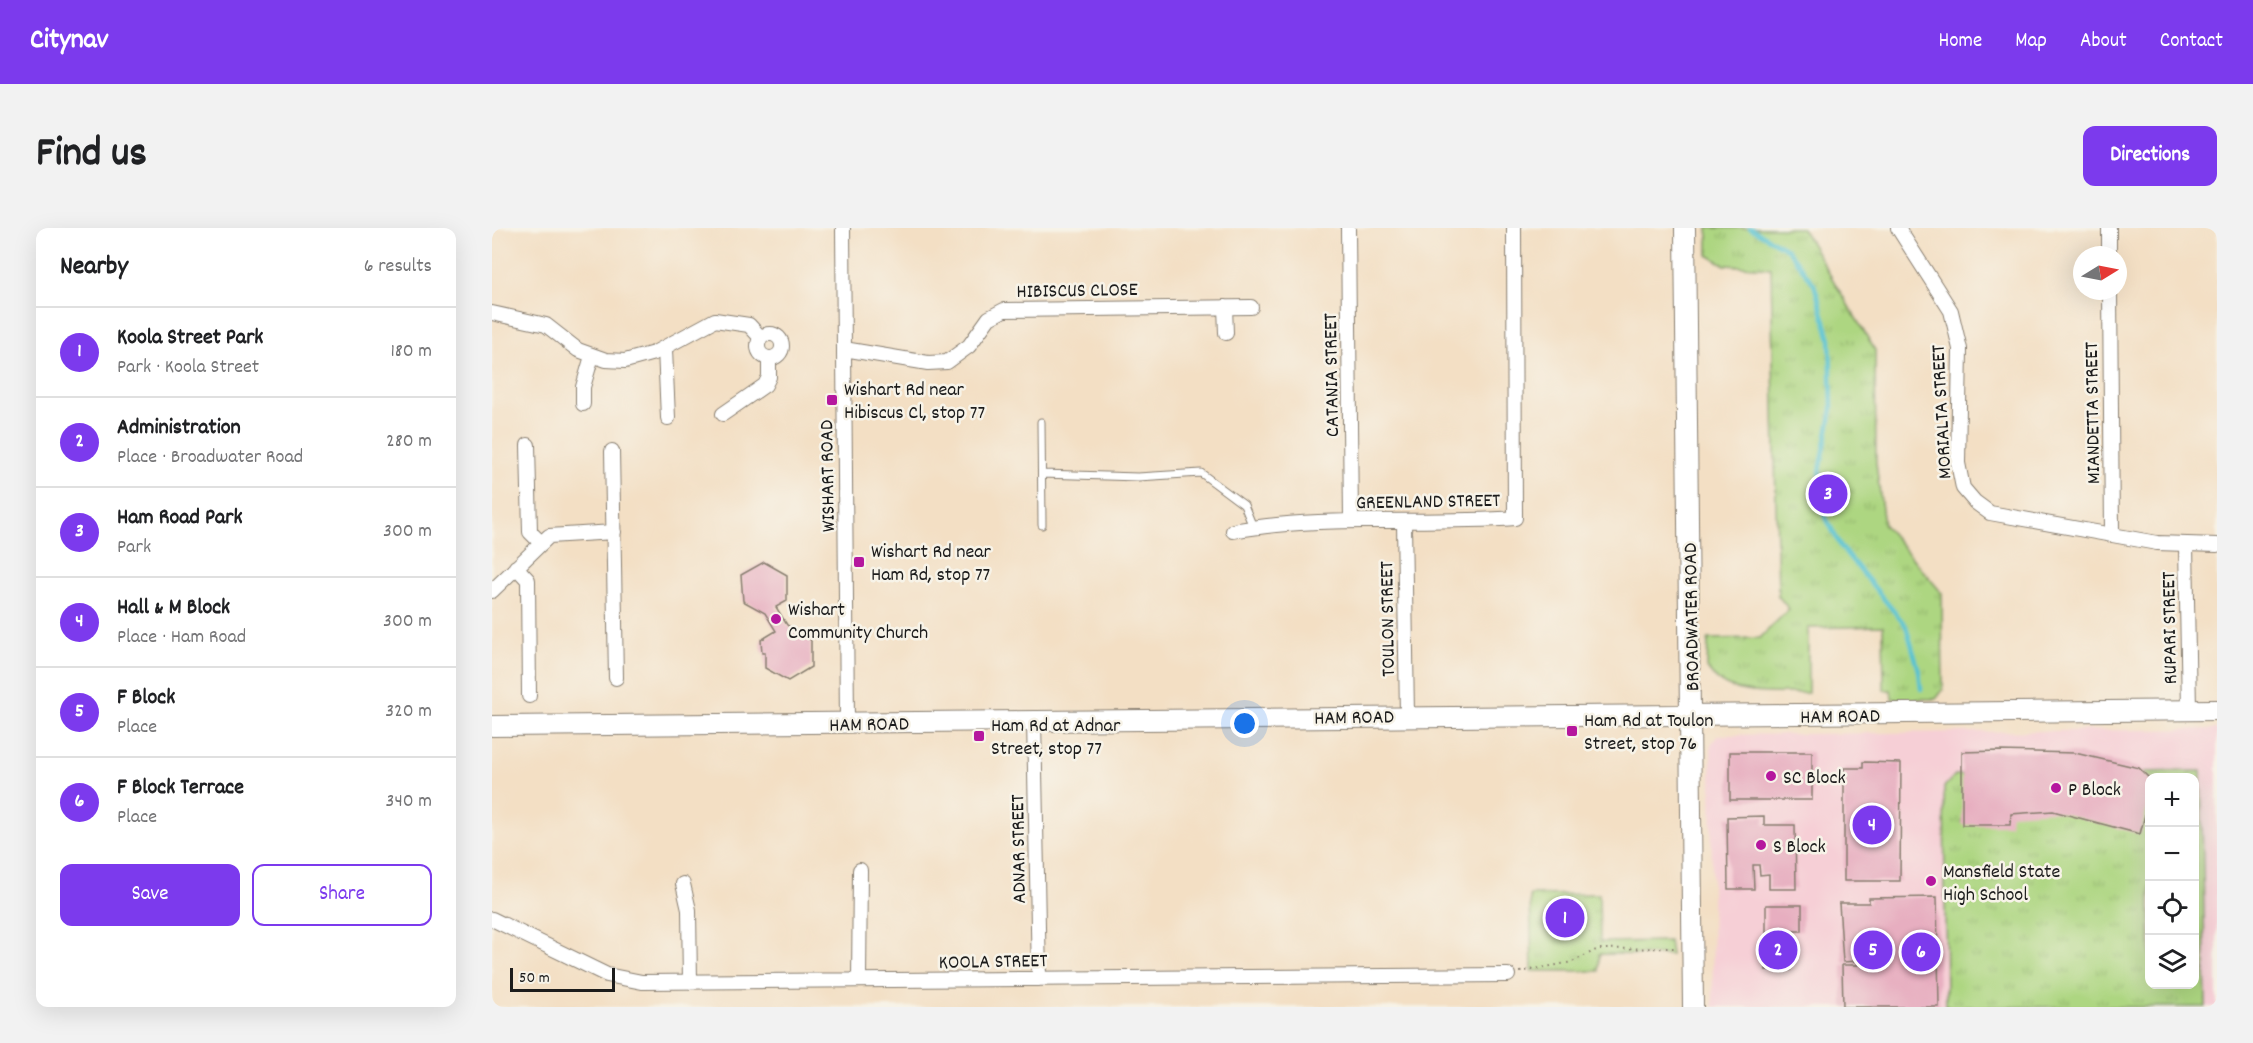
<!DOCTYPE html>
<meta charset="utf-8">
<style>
body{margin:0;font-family:Dekko,sans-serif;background:#f2f2f2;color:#202124}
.controls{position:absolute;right:18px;bottom:18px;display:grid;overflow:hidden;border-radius:12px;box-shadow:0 6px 24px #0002}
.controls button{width:54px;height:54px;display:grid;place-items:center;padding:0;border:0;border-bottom:2px solid #e0e0e0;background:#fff;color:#202124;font:30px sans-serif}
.compass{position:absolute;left:1581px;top:18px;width:54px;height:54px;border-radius:50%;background:#fff;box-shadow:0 6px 24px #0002;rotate:80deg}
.scale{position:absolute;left:18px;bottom:15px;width:105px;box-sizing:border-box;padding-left:6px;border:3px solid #1c1c1c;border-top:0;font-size:16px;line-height:21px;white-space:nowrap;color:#1c1c1c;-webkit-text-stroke:4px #f7f3e8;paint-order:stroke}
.you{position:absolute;left:753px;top:496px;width:21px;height:21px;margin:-15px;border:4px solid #fff;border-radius:50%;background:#1a73e8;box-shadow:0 0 0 9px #1a73e833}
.badge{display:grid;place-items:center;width:39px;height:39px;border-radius:50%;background:#7c3aed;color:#fff;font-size:20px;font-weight:700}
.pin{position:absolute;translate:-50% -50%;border:3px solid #fff;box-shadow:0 2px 6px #0006}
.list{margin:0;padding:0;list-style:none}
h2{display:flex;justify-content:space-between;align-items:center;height:78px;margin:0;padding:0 24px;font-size:26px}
h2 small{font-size:20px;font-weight:400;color:#757577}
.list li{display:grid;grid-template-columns:39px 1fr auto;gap:18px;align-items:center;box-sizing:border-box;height:90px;padding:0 24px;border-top:2px solid #e0e0e0}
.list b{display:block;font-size:22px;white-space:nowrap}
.list p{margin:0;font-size:20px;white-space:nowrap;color:#757577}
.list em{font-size:20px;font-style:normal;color:#757577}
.actions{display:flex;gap:12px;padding:18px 24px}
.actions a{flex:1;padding:14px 0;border:2px solid #7c3aed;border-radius:12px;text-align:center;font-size:21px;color:#7c3aed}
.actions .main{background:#7c3aed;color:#fff}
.icon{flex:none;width:33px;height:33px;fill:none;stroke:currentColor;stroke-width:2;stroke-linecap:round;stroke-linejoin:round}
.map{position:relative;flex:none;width:1725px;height:779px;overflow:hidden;border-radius:12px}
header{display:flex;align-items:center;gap:36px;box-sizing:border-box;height:84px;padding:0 30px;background:#7c3aed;color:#fff}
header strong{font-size:28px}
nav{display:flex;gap:33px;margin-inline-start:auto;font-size:21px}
.intro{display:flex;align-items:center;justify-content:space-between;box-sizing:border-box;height:144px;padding:0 36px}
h1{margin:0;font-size:42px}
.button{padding:15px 27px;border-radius:12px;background:#7c3aed;color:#fff;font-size:21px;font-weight:700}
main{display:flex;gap:36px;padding:0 36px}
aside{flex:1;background:#fff;border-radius:12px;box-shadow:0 6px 24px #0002}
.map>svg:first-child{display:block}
.built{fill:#f6cfd6;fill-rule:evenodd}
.grass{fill:url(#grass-tufts);stroke:#64794e;stroke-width:1.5;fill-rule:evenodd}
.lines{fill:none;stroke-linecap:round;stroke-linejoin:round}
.stream{stroke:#57c2d1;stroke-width:4.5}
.building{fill:#e7aec0}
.lane-casing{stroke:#887e70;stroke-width:9}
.street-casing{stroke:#887e70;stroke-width:16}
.secondary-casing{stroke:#887e70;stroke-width:22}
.path{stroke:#887e70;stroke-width:2;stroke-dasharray:1.5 4.5;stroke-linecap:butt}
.lane{stroke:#fff;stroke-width:7}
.street{stroke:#fff;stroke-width:14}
.secondary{stroke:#fff;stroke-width:20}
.poi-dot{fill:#b5179e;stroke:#f7f3e8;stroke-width:2}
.labels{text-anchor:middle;stroke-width:5;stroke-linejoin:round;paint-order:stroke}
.street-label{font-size:20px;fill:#1c1c1c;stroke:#f7f3e8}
.poi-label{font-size:20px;fill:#1c1c1c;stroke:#f7f3e8;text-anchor:start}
</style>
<header>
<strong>Citynav</strong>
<nav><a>Home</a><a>Map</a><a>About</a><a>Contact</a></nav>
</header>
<div class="intro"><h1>Find us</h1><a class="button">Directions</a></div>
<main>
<aside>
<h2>Nearby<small>6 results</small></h2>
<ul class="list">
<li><span class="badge">1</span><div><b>Koola Street Park</b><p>Park · Koola Street</p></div><em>180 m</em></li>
<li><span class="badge">2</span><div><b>Administration</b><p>Place · Broadwater Road</p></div><em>280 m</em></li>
<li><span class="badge">3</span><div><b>Ham Road Park</b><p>Park</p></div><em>300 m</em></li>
<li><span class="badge">4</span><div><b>Hall &amp; M Block</b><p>Place · Ham Road</p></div><em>300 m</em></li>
<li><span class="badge">5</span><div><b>F Block</b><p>Place</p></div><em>320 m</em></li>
<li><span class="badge">6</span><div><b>F Block Terrace</b><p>Place</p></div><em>340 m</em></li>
</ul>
<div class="actions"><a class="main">Save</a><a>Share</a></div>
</aside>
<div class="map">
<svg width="1725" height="779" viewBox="0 0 1725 779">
<defs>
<pattern id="grass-tufts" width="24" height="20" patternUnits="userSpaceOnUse" patternTransform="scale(1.5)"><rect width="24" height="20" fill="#add681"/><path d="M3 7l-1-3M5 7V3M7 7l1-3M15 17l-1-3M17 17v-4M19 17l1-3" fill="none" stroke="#94b76f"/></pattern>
</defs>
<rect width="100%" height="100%" fill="#f7f3e8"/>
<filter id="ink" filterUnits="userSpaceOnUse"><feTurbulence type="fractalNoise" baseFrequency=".0167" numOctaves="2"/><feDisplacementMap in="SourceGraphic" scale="12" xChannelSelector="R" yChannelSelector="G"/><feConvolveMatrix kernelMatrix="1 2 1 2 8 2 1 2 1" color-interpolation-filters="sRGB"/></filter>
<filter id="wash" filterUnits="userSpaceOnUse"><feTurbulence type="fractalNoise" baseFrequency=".008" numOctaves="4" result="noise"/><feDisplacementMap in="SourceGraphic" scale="24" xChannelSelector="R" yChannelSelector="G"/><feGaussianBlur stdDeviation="1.35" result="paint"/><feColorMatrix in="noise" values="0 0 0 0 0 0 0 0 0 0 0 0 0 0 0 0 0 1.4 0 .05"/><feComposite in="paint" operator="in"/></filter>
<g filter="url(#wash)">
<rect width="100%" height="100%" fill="#f3dfc4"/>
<!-- built -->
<path class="built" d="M 1725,501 L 1725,779 L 1221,779 L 1219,533 L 1219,516 L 1226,507 ZM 1658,550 L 1702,550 L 1702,756 L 1658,756 Z"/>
<!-- grass -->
<path class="grass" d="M 1216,0 L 1310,0 L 1383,122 L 1384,235 L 1392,297 L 1450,365 L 1451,462 L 1444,471 L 1400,471 L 1399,462 L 1392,462 L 1391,398 L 1316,400 L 1316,465 C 1283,464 1235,472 1215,440 L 1216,411 L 1268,410 L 1297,381 L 1286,368 L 1279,40 L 1233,37 L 1216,27 Z
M 1709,543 L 1714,779 L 1454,779 L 1452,559 L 1463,547 ZM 1658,550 L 1702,550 L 1702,756 L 1658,756 Z
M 1107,666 L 1108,714 L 1177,713 L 1179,727 L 1107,726 L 1107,743 L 1040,743 L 1038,667 Z"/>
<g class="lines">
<!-- stream -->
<path class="stream" d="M 1258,0 L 1295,21 L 1322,56 L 1338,111 L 1340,181 L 1328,243 L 1331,284 L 1349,319 L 1414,398 L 1427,443 L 1429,461"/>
</g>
<g id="blocks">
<!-- building -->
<path class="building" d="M 272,334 L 295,347 L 295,373 L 284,379 L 295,397 L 319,412 L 319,439 L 296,453 L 273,440 L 273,425 L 270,425 L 269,412 L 284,403 L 273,385 L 251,373 L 249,347 Z
M 1507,523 L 1583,525 L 1647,540 L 1658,551 L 1658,568 L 1648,606 L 1561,583 L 1519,586 L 1518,597 L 1470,597 L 1470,524 Z
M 1238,524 L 1320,524 L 1320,572 L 1238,572 Z
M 1371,534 L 1409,535 L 1408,653 L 1352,653 L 1352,540 L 1371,540 Z
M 1272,588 L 1272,597 L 1303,597 L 1304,661 L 1277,661 L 1277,646 L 1268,647 L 1267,637 L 1261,637 L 1262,661 L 1236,661 L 1235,589 Z
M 1445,669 L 1447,779 L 1351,779 L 1350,737 L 1366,737 L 1366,733 L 1351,734 L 1347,675 L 1377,675 L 1377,670 Z
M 1274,677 L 1310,677 L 1310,703 L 1299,703 L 1299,742 L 1274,742 Z"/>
</g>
</g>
<g filter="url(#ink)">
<use href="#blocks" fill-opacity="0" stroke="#887e70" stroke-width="1.5"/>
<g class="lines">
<!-- lane casing -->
<g class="lane-casing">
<path id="lane" d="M 549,194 L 550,297
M 550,246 L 646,249 L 709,245 L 752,277 L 761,299"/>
</g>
<!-- street casing -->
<g class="street-casing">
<path id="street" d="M 351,0 L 355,495
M 856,0 L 859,293
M 1406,0 L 1459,83 L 1468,121 L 1466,235 L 1471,260 L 1483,274 L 1498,285 L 1665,315 L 1725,317
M 1617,0 L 1617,27
M 1618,63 L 1620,306
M 733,79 L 734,105
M 0,85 L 54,97 L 86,122 L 114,132 L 133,133 L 162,125 L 223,92 L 257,97 L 269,110
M266 118a12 12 0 1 1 24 0a12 12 0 1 1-24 0Z
M 173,121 L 176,190
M 352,121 L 436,135 L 455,134 L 477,118 L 497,90 L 512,82 L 759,79
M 91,176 L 91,159 L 100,128
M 231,186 L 273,157 L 277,149 L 277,130
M 36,217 L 38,304 L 48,314
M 120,223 L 124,450
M 912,294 L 915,488
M 741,303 C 834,286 929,297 1023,290 L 1022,0
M 1694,317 L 1697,482
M 24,339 L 36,352 L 37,468
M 0,363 L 57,308 L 122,304
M 542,491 L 547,751
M 191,656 L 197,682 L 198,754
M 0,691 L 115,747 L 150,754 L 1016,747
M 367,752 L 368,642"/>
</g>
<!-- secondary casing -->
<g class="secondary-casing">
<path id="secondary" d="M 1193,0 L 1201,779
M 0,498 L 1725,482"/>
</g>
<!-- path -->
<path class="path" d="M 1028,744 L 1080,734 L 1106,721 L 1182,720"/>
<!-- lane -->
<use href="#lane" class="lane"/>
<!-- street -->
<use href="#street" class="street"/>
<!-- secondary -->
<use href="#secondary" class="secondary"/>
</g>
</g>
<!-- markers -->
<g class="poi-dot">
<rect x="334" y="166" width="12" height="12" rx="3"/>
<rect x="361" y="328" width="12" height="12" rx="3"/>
<circle cx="284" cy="391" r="6"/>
<rect x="1074" y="497" width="12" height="12" rx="3"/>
<rect x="481" y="502" width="12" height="12" rx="3"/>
<circle cx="1279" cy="548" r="6"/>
<circle cx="1564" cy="560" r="6"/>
<circle cx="1269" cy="617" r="6"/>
<circle cx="1439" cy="653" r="6"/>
</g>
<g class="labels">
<!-- street labels -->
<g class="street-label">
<text transform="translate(585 61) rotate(-1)" y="7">HIBISCUS CLOSE</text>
<text transform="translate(838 147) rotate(-91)" y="7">CATANIA STREET</text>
<text transform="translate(1448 184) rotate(-93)" y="7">MORIALTA STREET</text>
<text transform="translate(1599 185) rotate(-91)" y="7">MIANDETTA STREET</text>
<text transform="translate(334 248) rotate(-91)" y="7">WISHART ROAD</text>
<text transform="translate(936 272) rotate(-1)" y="7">GREENLAND STREET</text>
<text transform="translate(1198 389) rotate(-91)" y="7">BROADWATER ROAD</text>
<text transform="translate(894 391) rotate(-91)" y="7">TOULON STREET</text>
<text transform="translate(1676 400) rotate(-91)" y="7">RUPARI STREET</text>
<text transform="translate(1348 487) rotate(-1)" y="7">HAM ROAD</text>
<text transform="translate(862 488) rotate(-1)" y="7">HAM ROAD</text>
<text transform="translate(377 495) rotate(-1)" y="7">HAM ROAD</text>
<text transform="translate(525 621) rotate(-91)" y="7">ADNAR STREET</text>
<text transform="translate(501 732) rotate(-1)" y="7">KOOLA STREET</text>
</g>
<!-- poi labels -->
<g class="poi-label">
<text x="352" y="167">Wishart Rd near<tspan x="352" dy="23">Hibiscus Cl, stop 77</tspan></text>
<text x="379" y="329">Wishart Rd near<tspan x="379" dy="23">Ham Rd, stop 77</tspan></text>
<text x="296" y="387">Wishart<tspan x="296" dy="23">Community Church</tspan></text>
<text x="1092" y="498">Ham Rd at Toulon<tspan x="1092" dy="23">Street, stop 76</tspan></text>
<text x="499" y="503">Ham Rd at Adnar<tspan x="499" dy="23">Street, stop 77</tspan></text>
<text x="1291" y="555">SC Block</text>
<text x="1576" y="567">P Block</text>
<text x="1281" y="624">S Block</text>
<text x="1451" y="649">Mansfield State<tspan x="1451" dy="23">High School</tspan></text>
</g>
</g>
</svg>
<div class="controls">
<button>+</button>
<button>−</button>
<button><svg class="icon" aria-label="locate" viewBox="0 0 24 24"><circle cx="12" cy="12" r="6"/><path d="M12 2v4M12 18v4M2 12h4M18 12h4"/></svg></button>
<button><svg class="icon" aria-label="layers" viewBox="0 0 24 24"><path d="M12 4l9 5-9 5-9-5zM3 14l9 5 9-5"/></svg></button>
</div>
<svg class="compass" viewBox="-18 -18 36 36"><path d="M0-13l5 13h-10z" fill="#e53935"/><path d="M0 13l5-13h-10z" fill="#757577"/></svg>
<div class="scale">50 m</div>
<div class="you"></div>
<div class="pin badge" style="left:1073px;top:690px">1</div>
<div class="pin badge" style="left:1286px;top:722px">2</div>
<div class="pin badge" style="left:1336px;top:266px">3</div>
<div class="pin badge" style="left:1380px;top:597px">4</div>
<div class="pin badge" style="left:1381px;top:722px">5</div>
<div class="pin badge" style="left:1429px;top:724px">6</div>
</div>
</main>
